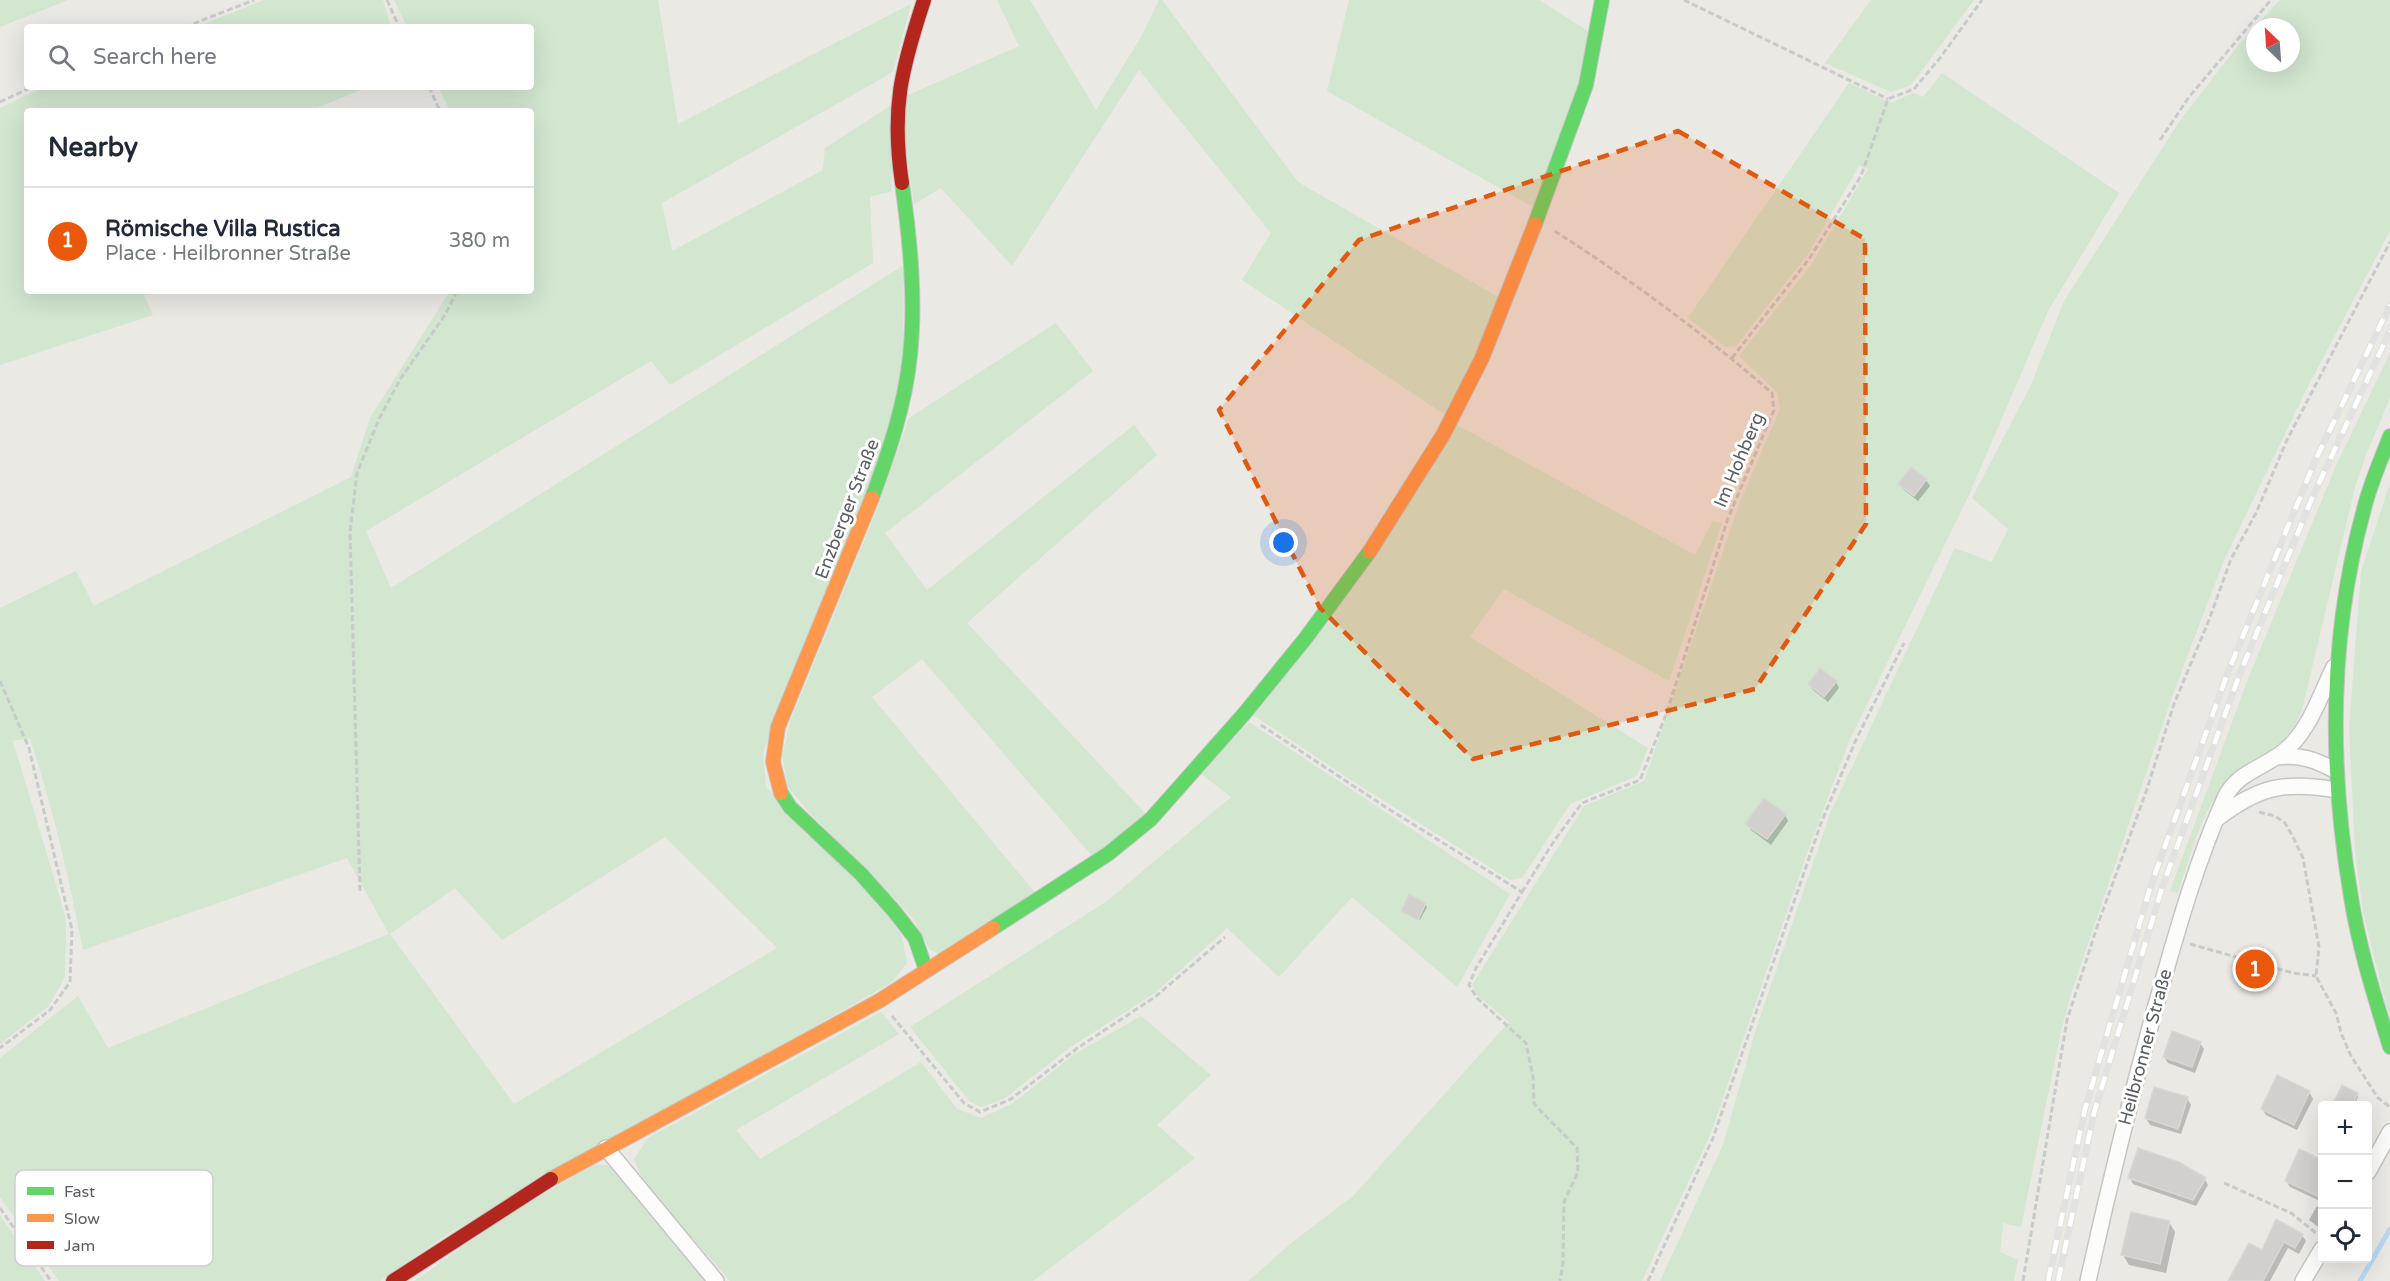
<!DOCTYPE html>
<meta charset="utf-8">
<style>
body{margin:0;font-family:"Varela Round",sans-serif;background:#f6f6f7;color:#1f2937}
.controls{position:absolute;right:18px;bottom:18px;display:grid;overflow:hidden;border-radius:6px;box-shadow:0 6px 24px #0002}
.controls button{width:54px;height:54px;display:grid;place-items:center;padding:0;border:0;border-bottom:2px solid #e0e1e3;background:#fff;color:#1f2937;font:30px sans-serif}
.compass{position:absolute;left:2246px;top:18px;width:54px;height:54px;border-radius:50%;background:#fff;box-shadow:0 6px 24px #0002;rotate:335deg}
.you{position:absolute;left:1284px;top:543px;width:21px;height:21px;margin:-15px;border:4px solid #fff;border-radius:50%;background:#1a73e8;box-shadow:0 0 0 9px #1a73e833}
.badge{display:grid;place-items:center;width:39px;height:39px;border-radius:50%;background:#ea580c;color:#fff;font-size:20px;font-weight:700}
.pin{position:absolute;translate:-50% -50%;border:3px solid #fff;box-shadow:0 2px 6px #0006}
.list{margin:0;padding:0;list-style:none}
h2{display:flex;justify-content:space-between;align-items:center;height:78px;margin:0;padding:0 24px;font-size:26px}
h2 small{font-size:20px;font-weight:400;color:#747a83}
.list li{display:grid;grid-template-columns:39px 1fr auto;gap:18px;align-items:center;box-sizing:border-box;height:108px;padding:0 24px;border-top:2px solid #e0e1e3}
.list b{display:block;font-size:22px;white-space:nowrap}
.list p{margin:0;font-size:20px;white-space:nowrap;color:#747a83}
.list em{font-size:20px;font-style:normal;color:#747a83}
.icon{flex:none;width:33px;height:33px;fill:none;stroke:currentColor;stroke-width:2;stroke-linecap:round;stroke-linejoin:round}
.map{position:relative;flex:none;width:2390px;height:1281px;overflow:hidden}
.search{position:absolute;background:#fff;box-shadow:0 6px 24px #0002;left:24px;top:24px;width:510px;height:66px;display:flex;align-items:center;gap:15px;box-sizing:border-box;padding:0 21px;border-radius:6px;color:#747a83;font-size:22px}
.panel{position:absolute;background:#fff;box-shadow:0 6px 24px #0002;left:24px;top:108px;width:510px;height:186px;border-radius:6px}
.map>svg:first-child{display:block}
.green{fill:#d2e6d0;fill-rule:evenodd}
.shadow{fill:#0003}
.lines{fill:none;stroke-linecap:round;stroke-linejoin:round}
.stream{stroke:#b9d8f3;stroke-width:5}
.building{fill:#d1d0cd;stroke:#d9d7d3;stroke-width:1.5}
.street-casing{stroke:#c5c5c5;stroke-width:18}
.fast-casing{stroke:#c5c5c5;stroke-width:16}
.slow-casing{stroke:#c5c5c5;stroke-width:16}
.jam-casing{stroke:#c5c5c5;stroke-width:16}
.path{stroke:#c7cbca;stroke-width:3;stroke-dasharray:6 3;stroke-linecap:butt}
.street{stroke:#fcfcfb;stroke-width:15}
.fast{stroke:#63d668;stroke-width:14}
.slow{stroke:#ff974d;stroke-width:14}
.jam{stroke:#b3261e;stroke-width:14}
.rail-casing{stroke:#e2e2e1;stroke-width:7}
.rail{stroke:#fff;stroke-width:4.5;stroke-dasharray:14;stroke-linecap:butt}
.marked{fill:#e15910;fill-opacity:0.2;stroke:#e15910;stroke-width:4.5;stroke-dasharray:12 8;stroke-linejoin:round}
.labels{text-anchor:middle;stroke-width:6;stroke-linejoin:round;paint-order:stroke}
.street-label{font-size:18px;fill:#5a5d62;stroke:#fff}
.key{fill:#fff;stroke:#ceced0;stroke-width:1.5}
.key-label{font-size:16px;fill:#5a5d62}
</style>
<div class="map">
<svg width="2390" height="1281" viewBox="0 0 2390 1281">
<rect width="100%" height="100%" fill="#eae9e4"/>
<!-- green -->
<path class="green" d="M 0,0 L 68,0 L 0,27 Z
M 264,0 L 383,0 L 391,27 L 196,27 Z
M 394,0 L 658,0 L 678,124 L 911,4 L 893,72 L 662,203 L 672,251 L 823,170 L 825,148 L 890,106 L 892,191 L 870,197 L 873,263 L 670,385 L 651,361 L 366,531 L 391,588 L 904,265 L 903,362 L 887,440 L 763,753 L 766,787 L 879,904 L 902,936 L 907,963 L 891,983 L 446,1235 L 380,1281 L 59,1281 L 0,1197 L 0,1058 L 78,996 L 108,1048 L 389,934 L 347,858 L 83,950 C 69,878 53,808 30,738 L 13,741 L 66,918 L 65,977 L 49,1006 L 0,1044 L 0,608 L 76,571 L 94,606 L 351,477 L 370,418 L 450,291 L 531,291 L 531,111 L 450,111 L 438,87 L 531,87 L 531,27 L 407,27 ZM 665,837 L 777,948 L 514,1104 L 390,934 L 455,888 L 502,940 Z
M 997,0 L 1030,0 L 1096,110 L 1141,37 L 1159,0 L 1162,0 L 1298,182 L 1500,298 L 1447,416 L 1242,280 L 1271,233 L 1139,70 L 1012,266 L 941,188 L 914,204 L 905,139 L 906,96 L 1019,46 Z
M 1349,0 L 1539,0 L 1591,33 L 1579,88 L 1535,208 L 1327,91 Z
M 1871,0 L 1974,0 L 1911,85 L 1891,92 L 1825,63 Z
M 2280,0 L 2390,0 L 2390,231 L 2307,388 L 2224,560 L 2174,691 L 2070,997 L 2060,1036 L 2021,1227 L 2003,1223 L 2000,1252 L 2018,1260 L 2014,1281 L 1660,1281 L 1723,1145 L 1756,1029 L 1830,814 L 1955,548 L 1992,562 L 2008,529 L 1972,498 L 2031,385 L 2064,301 L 2181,119 L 2237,47 L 2255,27 L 2255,63 L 2291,63 L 2291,27 L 2255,27 Z
M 1942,73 L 2119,193 L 2048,311 L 1968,497 L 1849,741 L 1809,848 L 1711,1133 L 1642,1281 L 1248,1281 L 1294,1241 L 1353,1196 L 1509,1022 L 1477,995 L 1472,985 L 1584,806 L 1644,781 L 1739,505 L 1780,409 L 1777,392 L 1739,356 L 1811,265 L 1868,169 L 1859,166 L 1808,254 L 1736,346 L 1726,347 L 1688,318 L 1849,83 L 1891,103 L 1913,93 L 1923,97 Z
M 44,87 L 368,87 L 309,111 L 27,111 L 27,291 L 157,291 L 144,295 L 153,315 L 0,365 L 0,108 Z
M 1056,323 L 1093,371 L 885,533 L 927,590 L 1134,425 L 1157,455 L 967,623 L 1147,815 L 1093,857 L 922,659 L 872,697 L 1037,895 L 941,955 L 930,950 L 912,917 L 808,811 L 788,787 L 782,756 L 790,722 L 878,507 L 909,418 Z
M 2390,353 L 2390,398 L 2366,455 L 2355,487 L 2302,710 C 2297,721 2292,732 2283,740 C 2267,755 2245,760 2230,777 C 2202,808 2191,854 2178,893 L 2170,891 L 2248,679 L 2335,468 Z
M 1455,424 L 1695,555 L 1713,521 L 1722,523 L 1669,681 L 1504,589 L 1470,637 L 1648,748 L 1637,776 L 1570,804 L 1522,878 L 1510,880 L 1357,784 L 1253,715 Z
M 2390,483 L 2390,1020 L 2363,912 L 2355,850 L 2349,727 L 2361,572 Z
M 1249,722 L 1510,894 L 1457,987 L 1352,897 L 1279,977 L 1227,928 L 1155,993 L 1069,1048 L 1005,1098 L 982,1107 L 970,1102 L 910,1027 L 1107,901 L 1231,797 L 1200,773 Z
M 881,1012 L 899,1034 L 736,1130 L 760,1159 L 921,1062 L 957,1109 L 981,1118 L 1012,1104 L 1073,1055 L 1141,1016 L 1211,1075 L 1157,1125 L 1195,1158 L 1033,1281 L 730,1281 L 644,1183 L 634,1159 L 648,1138 Z
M 594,1164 C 617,1165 618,1170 629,1189 L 706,1281 L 414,1281 L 502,1219 Z
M 0,1215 L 45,1281 L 0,1281 Z"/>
<!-- shadow -->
<path class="shadow" d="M 1926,480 L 1930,486 L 1918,501 L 1904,490 L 1900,484 Z
M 1836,682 L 1839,688 L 1828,702 L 1813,690 L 1809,684 Z
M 1785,815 L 1788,821 L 1771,845 L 1751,830 L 1747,824 Z
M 1425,904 L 1427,907 L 1420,920 L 1403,910 Z
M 2200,1043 L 2204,1049 L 2195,1073 L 2168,1063 L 2164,1057 Z
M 2309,1092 L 2313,1099 L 2297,1130 L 2266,1115 L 2262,1109 Z
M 2357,1094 L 2358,1097 L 2354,1106 L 2339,1106 Z
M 2187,1098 L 2191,1105 L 2181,1134 L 2150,1125 L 2146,1118 Z
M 2300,1151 L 2322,1161 L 2322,1202 L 2290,1187 L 2286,1181 Z
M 2130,1178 L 2205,1179 L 2208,1185 L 2196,1206 L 2133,1184 Z
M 2317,1206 L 2322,1209 L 2322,1230 L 2309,1220 Z
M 2277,1221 L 2302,1235 L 2306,1241 L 2299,1254 L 2288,1248 L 2270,1281 L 2230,1281 L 2263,1252 Z
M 2169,1222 L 2175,1232 L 2166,1273 L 2129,1265 L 2123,1255 Z"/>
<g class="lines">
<!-- stream -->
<path class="stream" d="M 2360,1281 L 2390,1229"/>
</g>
<!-- building -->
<path class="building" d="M 1911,467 L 1927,479 L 1914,496 L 1898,484 Z
M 1820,668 L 1837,681 L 1824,697 L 1808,684 Z
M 1764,798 L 1786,814 L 1767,839 L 1745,824 Z
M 1409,894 L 1426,903 L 1418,920 L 1401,911 Z
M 2172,1031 L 2201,1042 L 2192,1067 L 2163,1057 Z
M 2277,1075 L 2310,1091 L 2294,1125 L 2261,1109 Z
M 2342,1085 L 2358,1093 L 2352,1106 L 2332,1106 Z
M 2154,1087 L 2188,1097 L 2178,1129 L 2145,1118 Z
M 2138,1148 L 2179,1162 L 2206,1178 L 2193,1200 L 2128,1178 Z
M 2299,1149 L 2322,1160 L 2322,1198 L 2285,1181 Z
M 2131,1212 L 2170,1221 L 2160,1264 L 2121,1255 Z
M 2276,1219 L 2303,1234 L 2295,1248 L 2284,1242 L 2263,1281 L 2228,1281 L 2249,1243 L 2262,1250 Z"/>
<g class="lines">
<!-- street casing -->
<g class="street-casing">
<path id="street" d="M 2277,757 C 2300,754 2316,760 2336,771
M 2218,818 C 2259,786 2286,781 2337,790
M 606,1148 L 716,1281
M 2368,1172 L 2390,1132
M 2088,1281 C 2109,1186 2132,1092 2158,998 C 2177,931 2196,863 2224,800 C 2236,770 2270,767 2290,746 C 2311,725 2321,694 2334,667
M 2303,1281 L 2322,1249"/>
</g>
<!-- fast casing -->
<g class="fast-casing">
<path id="fast" d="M 1535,224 L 1586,85 L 1602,0
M 2390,436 C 2381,460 2370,484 2364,509 C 2329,636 2329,768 2351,897 C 2359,948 2375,998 2390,1047
M 872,498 C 889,452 905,405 910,356 C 916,299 910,240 902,183
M 781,793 L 790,807 L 861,874 L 894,911 L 915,938 L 926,970
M 993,928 L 1108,854 L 1151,819 L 1244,714 L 1305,639 L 1370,551"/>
</g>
<!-- slow casing -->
<g class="slow-casing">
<path id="slow" d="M 1370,551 L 1443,435 L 1482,358 L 1535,224
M 781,793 L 773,762 L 778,727 L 872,498
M 551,1179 L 879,1001 L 993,928"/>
</g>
<!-- jam casing -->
<g class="jam-casing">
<path id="jam" d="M 902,183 C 891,109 901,70 924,0
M 393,1281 L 551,1179"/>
</g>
<!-- path -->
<path class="path" d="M 387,0 L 399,27
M 1684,0 L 1888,99
M 185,27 L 254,0
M 429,87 L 440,111
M 0,102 L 32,87
M 2160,140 L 2189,97 L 2271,0
M 1732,358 L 1809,259 L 1861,176 L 1888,99 L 1914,89 L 1940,58 L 1982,0
M 0,681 L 29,748 L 72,930 L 70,982 L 50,1010 L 0,1048
M 1261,725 L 1387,808 L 1522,892 L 1476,968 L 1469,985 L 1477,998 L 1526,1043 L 1533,1077 L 1534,1104 L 1577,1148 L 1578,1172 L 1564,1202 L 1563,1263 L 1560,1281
M 2259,812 L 2275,816 L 2285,823 L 2293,837 L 2303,858 L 2319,947 L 2316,976 L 2336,1013 L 2341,1033 L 2351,1056 L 2378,1098 L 2390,1107
M 360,891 L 350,532 L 357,473 L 379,419 L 401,378 L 445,315 L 457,291
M 1522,892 L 1554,841 L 1582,803 L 1640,780 L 1667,712 L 1728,518 L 1774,410 L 1772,393 C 1704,334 1630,279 1553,230
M 2190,944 L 2293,973 L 2316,976
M 892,1016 L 964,1103 L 980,1112 L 1011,1099 L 1079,1047 L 1155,997 L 1225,937
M 2224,1183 L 2291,1213 L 2316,1233
M 0,1208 L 51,1281
M 1648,1281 L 1713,1138 L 1821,823 L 1855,742 L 1904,643
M 2023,1281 L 2067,1020 L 2099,921 L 2146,792 L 2174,704 L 2209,620 L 2231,559 L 2256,513 L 2287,440 L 2390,242"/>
<!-- street -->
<use href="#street" class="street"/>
<!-- fast -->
<use href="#fast" class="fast"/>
<!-- slow -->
<use href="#slow" class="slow"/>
<!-- jam -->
<use href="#jam" class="jam"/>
<!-- rail casing -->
<g class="rail-casing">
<path id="rail" d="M 2048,1281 L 2085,1109 L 2151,885 L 2228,672 L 2315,461 L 2390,305
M 2058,1281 L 2094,1113 L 2162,888 L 2239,676 L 2313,496 L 2390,331"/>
</g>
<!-- rail -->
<use href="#rail" class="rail"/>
</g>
<!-- marked area -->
<path class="marked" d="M 1678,131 L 1865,239 L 1866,524 L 1755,689 L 1473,759 L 1320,608 L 1219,410 L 1359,240 Z"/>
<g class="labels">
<!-- street labels -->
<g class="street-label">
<text transform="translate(1739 460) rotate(-67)" y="6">Im Hohberg</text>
<text transform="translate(847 509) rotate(-69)" y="6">Enzberger Straße</text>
<text transform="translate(2145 1047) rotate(-75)" y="6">Heilbronner Straße</text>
</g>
</g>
<!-- legend -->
<rect x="15" y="1170" width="198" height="96" rx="9" class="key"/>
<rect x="27" y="1187" width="27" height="8" fill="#63d668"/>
<rect x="27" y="1214" width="27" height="8" fill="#ff974d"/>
<rect x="27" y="1241" width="27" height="8" fill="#b3261e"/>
<g class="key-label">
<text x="64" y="1197">Fast</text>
<text x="64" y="1224">Slow</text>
<text x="64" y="1251">Jam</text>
</g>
</svg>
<div class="controls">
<button>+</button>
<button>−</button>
<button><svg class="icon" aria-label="locate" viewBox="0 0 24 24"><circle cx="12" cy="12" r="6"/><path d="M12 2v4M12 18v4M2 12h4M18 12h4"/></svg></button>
</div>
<svg class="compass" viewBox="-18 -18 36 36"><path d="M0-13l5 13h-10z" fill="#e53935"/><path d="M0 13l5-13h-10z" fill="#747a83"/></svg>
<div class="you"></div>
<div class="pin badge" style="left:2255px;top:969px">1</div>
<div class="search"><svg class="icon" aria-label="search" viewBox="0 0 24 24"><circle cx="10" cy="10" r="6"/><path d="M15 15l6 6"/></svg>Search here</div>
<section class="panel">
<h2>Nearby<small></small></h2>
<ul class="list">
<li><span class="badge">1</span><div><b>Römische Villa Rustica</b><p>Place · Heilbronner Straße</p></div><em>380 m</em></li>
</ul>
</section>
</div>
